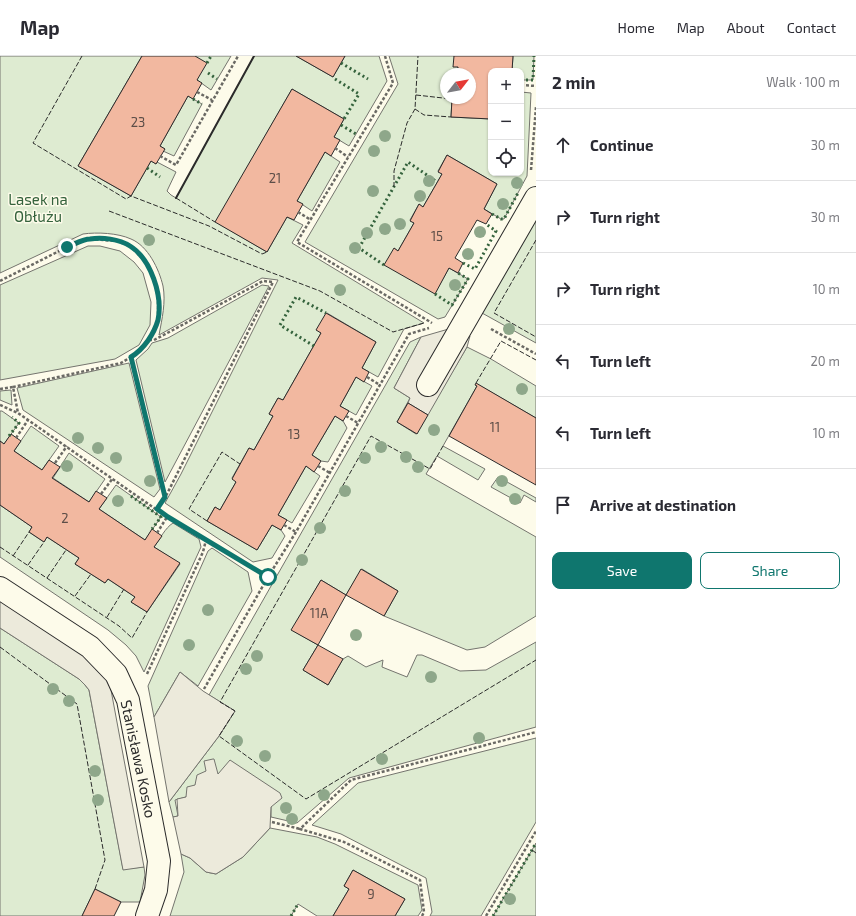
<!DOCTYPE html>
<meta charset="utf-8">
<style>
body{margin:0;font-family:"Exo 2",sans-serif;background:#f2f2f3;color:#2b2b33}
.controls{position:absolute;right:12px;top:12px;display:grid;overflow:hidden;border-radius:8px;box-shadow:0 1px 3px #0004}
.controls button{width:36px;height:36px;display:grid;place-items:center;padding:0;border:0;border-bottom:1px solid #e1e1e2;background:#fff;color:#2b2b33;font:20px sans-serif}
.compass{position:absolute;left:440px;top:12px;width:36px;height:36px;border-radius:50%;background:#fff;box-shadow:0 1px 3px #0004;rotate:59deg}
.stop{position:absolute;width:12px;height:12px;margin:-9px;border:3px solid #0f766e;border-radius:50%;background:#fff}
.stop.end{background:#0f766e;border-color:#fff;box-shadow:0 1px 4px #0008}
.list{margin:0;padding:0;list-style:none}
h2{display:flex;justify-content:space-between;align-items:center;height:52px;margin:0;padding:0 16px;font-size:17px}
h2 small{font-size:13px;font-weight:400;color:#7c7c81}
.list li{display:grid;grid-template-columns:26px 1fr auto;gap:12px;align-items:center;box-sizing:border-box;height:72px;padding:0 16px;border-top:1px solid #e1e1e2}
.list b{display:block;font-size:15px;white-space:nowrap}
.list em{font-size:13px;font-style:normal;color:#7c7c81}
.actions{display:flex;gap:8px;padding:12px 16px}
.actions a{flex:1;padding:9px 0;border:1px solid #0f766e;border-radius:8px;text-align:center;font-size:14px;color:#0f766e}
.actions .main{background:#0f766e;color:#fff}
.icon{flex:none;width:22px;height:22px;fill:none;stroke:currentColor;stroke-width:2;stroke-linecap:round;stroke-linejoin:round}
.map{position:relative;flex:none;width:536px;height:860px;overflow:hidden}
header{display:flex;align-items:center;gap:24px;box-sizing:border-box;height:56px;padding:0 20px;background:#fff;border-bottom:1px solid #e1e1e2}
header strong{font-size:19px}
nav{display:flex;gap:22px;margin-inline-start:auto;font-size:14px}
main{display:flex}
aside{flex:1;background:#fff}
.map>svg:first-child{display:block}
.green{fill:#deebd1;stroke:#74746e}
.parking{fill:#eceadb;stroke:#74746e}
.building{fill:#f2b8a0;stroke:#2b2b2b}
.lines{fill:none;stroke-linecap:round;stroke-linejoin:round}
.minor-casing{stroke:#2b2b2b;stroke-width:24}
.path{stroke:#6a6964;stroke-width:2.5;stroke-dasharray:3 2;stroke-linecap:butt}
.minor{stroke:#fdfbea;stroke-width:22}
.hedge{stroke:#34623c;stroke-width:3;stroke-dasharray:2 3;stroke-linecap:butt}
.fence{stroke:#2b2b2b;stroke-width:1;stroke-dasharray:5 2;stroke-linecap:butt}
.wall{stroke:#2b2b2b;stroke-width:2}
.tree{fill:#8ea78a}
.route{stroke:#0f766e;stroke-width:5}
.labels{text-anchor:middle;stroke-width:3;stroke-linejoin:round;paint-order:stroke}
.number-label{font-size:13px;fill:#5d4e48}
.park-label{font-size:15px;fill:#34623c;stroke:#fdfbea}
.street-label{font-size:15px;fill:#2b2b2b;stroke:#fdfbea}
</style>
<header>
<strong>Map</strong>
<nav><a>Home</a><a>Map</a><a>About</a><a>Contact</a></nav>
</header>
<main>
<div class="map">
<svg width="536" height="860" viewBox="0 0 536 860">
<rect width="100%" height="100%" fill="#fdfbea"/>
<!-- green -->
<path class="green" d="M 0,0 L 142,0 L 78,110 L 131,140 L 151,105 L 156,108 L 157,106 L 176,116 L 167,135 L 171,139 L 176,142 L 254,0 L 296,0 L 333,21 L 345,0 L 379,0 L 387,25 L 349,90 L 334,81 L 344,63 L 292,33 L 216,166 L 267,196 L 287,161 L 303,169 L 292,187 L 424,267 L 404,273 L 378,321 L 362,312 L 376,286 L 327,257 L 317,274 L 321,277 L 283,344 L 278,342 L 269,358 L 273,360 L 254,394 L 249,392 L 232,422 L 236,426 L 220,454 L 215,451 L 207,465 L 257,494 L 272,469 L 281,474 L 285,480 L 272,502 L 253,506 L 165,447 L 181,418 L 278,224 L 262,222 L 159,279 C 162,263 166,246 163,230 C 159,213 148,190 131,183 C 118,177 97,176 83,178 L 0,217 Z
M 195,0 L 231,0 L 211,34 L 197,24 Z
M 389,0 L 454,0 L 458,11 L 458,18 L 446,18 L 446,42 L 457,42 L 452,43 L 451,61 L 491,63 L 491,117 L 521,117 L 521,36 L 531,37 L 527,120 L 504,163 L 501,163 L 484,153 L 497,128 L 447,99 L 438,115 L 442,118 L 423,151 L 419,148 L 410,164 L 414,167 L 398,195 L 394,192 L 435,237 L 449,212 L 468,223 L 445,261 L 438,263 L 305,186 L 398,28 Z
M 513,0 L 534,0 L 533,24 L 521,24 L 521,15 L 512,15 Z
M 188,40 L 202,48 L 174,100 L 163,95 L 165,93 L 160,90 Z
M 325,96 L 340,106 L 312,155 L 297,145 Z
M 536,162 L 536,287 L 482,257 Z
M 88,190 L 100,190 L 120,195 L 134,206 L 143,217 L 151,246 L 150,269 L 139,289 L 115,303 L 0,324 L 0,229 Z
M 262,229 L 269,230 L 165,426 L 136,304 L 148,293 L 152,287 L 168,282 Z
M 421,281 L 394,332 L 410,342 L 397,366 L 416,378 L 467,291 L 491,303 L 536,330 L 536,362 L 477,328 L 477,330 L 443,390 L 485,413 L 478,424 L 437,400 L 426,418 L 536,481 L 536,560 L 485,591 L 467,594 L 384,560 L 398,535 L 362,513 L 346,539 L 321,524 L 292,574 L 318,589 L 303,614 L 328,629 L 343,603 L 348,600 L 366,611 L 383,604 L 382,611 L 407,621 L 417,599 L 422,599 L 460,615 L 486,614 L 536,586 L 536,671 L 349,722 L 297,767 L 271,761 L 271,751 L 218,719 L 206,715 L 186,741 L 175,744 L 178,760 L 173,761 L 169,746 L 219,680 L 235,655 L 209,639 L 410,286 Z
M 129,307 L 160,433 L 154,441 L 23,354 L 17,332 Z
M 356,321 L 372,330 L 356,359 L 340,350 Z
M 11,334 L 12,349 L 0,344 L 0,335 Z
M 0,355 L 2,355 L 19,367 L 4,388 L 0,385 Z
M 335,360 L 343,365 L 347,372 L 328,406 L 321,405 L 312,399 Z
M 31,370 L 59,390 L 42,414 L 14,395 Z
M 69,397 L 105,423 L 89,446 L 53,422 Z
M 306,410 L 320,420 L 292,467 L 278,459 Z
M 498,421 L 536,442 L 536,446 L 524,439 L 520,447 L 491,431 Z
M 116,429 L 161,461 L 145,484 L 99,453 Z
M 0,449 L 32,471 L 29,476 L 44,486 L 47,481 L 79,502 L 75,508 L 105,527 L 108,523 L 135,541 L 131,546 L 147,556 L 180,508 L 154,491 C 160,483 165,472 173,467 L 199,483 L 201,491 L 144,616 L 136,600 L 126,589 L 108,574 L 0,501 Z
M 212,492 L 248,516 L 252,535 L 198,630 L 180,616 L 154,661 L 148,630 L 208,495 Z
M 0,572 L 79,623 L 85,629 L 89,634 L 123,813 L 144,811 L 145,819 L 140,846 L 121,846 L 95,833 L 82,860 L 0,860 Z
M 536,682 L 536,766 L 481,860 L 430,860 L 432,856 L 426,822 L 341,778 L 312,769 L 358,727 Z
M 270,772 L 317,781 L 335,788 L 418,829 L 422,854 L 418,860 L 395,860 L 405,843 L 353,814 L 344,830 L 349,833 L 333,860 L 317,860 L 298,848 L 291,860 L 170,860 L 184,816 L 181,798 L 190,802 L 206,816 L 216,818 L 243,801 Z
M 536,787 L 536,860 L 493,860 L 532,794 Z"/>
<!-- parking -->
<path class="parking" d="M 452,272 L 470,280 L 467,291 L 428,359 L 408,347 L 410,342 L 394,332 L 421,281 Z
M 0,544 L 94,606 L 107,624 L 111,634 L 144,811 L 123,814 L 89,634 L 85,629 L 79,623 L 0,572 Z
M 180,616 L 203,635 L 235,655 L 219,680 L 169,746 L 154,661 Z
M 213,703 L 214,703 L 218,718 L 230,704 L 280,737 L 282,742 L 271,751 L 270,772 L 243,801 L 216,818 L 206,816 L 190,802 L 181,798 L 173,761 L 178,760 L 177,743 L 186,741 L 187,731 L 195,729 L 197,719 L 206,715 L 204,705 Z"/>
<!-- building -->
<path class="building" d="M 142,0 L 195,0 L 207,7 L 197,24 L 202,27 L 193,43 L 188,40 L 160,90 L 165,93 L 156,108 L 151,105 L 131,140 L 78,110 Z
M 296,0 L 345,0 L 333,21 Z
M 454,0 L 513,0 L 512,15 L 491,15 L 491,63 L 451,61 L 452,43 L 470,42 L 470,18 L 458,18 L 458,11 L 453,11 Z
M 292,33 L 344,63 L 334,81 L 340,84 L 331,100 L 325,96 L 297,145 L 303,148 L 294,164 L 287,161 L 267,196 L 215,166 Z
M 447,99 L 497,128 L 484,153 L 492,158 L 486,168 L 477,164 L 455,202 L 463,207 L 458,217 L 449,212 L 435,238 L 384,209 L 394,192 L 398,195 L 414,167 L 410,165 L 419,148 L 423,151 L 442,118 L 438,116 Z
M 326,257 L 376,286 L 362,312 L 369,316 L 364,326 L 356,321 L 340,350 L 349,355 L 343,365 L 335,360 L 312,399 L 321,405 L 318,410 L 314,416 L 306,410 L 278,459 L 287,464 L 281,474 L 272,469 L 257,494 L 207,465 L 215,451 L 220,454 L 236,426 L 232,423 L 249,392 L 254,394 L 273,360 L 269,358 L 278,342 L 283,344 L 321,277 L 316,274 Z
M 476,327 L 536,362 L 536,429 L 449,380 L 477,330 L 475,329 Z
M 408,347 L 428,359 L 417,378 L 397,366 Z
M 11,378 L 21,385 L 14,395 L 42,414 L 49,404 L 60,411 L 52,422 L 89,446 L 96,435 L 107,442 L 99,453 L 145,484 L 152,473 L 162,480 L 154,491 L 180,507 L 147,556 L 131,546 L 135,541 L 108,523 L 105,527 L 75,508 L 79,502 L 47,481 L 44,486 L 29,476 L 32,471 L 0,449 L 0,385 L 4,388 Z
M 361,513 L 398,535 L 384,560 L 346,539 Z
M 321,524 L 346,539 L 318,589 L 291,574 Z
M 318,589 L 343,603 L 328,629 L 303,614 Z
M 353,814 L 405,843 L 395,860 L 333,860 L 349,833 L 344,830 Z
M 95,833 L 121,846 L 114,860 L 82,860 Z"/>
<g class="lines">
<!-- minor casing -->
<g class="minor-casing">
<path id="minor" d="M 428,329 L 536,142
M 0,532 L 90,591 L 116,618 L 128,644 L 159,805 L 156,834 L 147,860"/>
</g>
<!-- path -->
<path class="path" d="M 385,0 L 393,27 L 297,186 L 432,267
M 521,29 L 536,30
M 197,36 L 212,44
M 335,92 L 348,101
M 160,100 L 176,109 L 238,0
M 531,114 L 536,51
M 298,156 L 311,164
M 0,225 L 67,191 L 89,183 L 117,185 L 130,190 L 148,208 L 155,224 L 158,245 L 158,264 L 149,284 L 136,298 L 121,307 L 13,331
M 491,273 L 536,298
M 149,284 L 154,284 L 173,274 L 263,225 L 273,226 L 167,438 L 157,453
M 131,301 L 165,440
M 367,321 L 380,329
M 0,333 L 13,331 L 18,357
M 0,349 L 18,357 L 167,461 L 268,521 L 204,633
M 346,360 L 358,367
M 16,382 L 28,364
M 55,407 L 67,390
M 318,410 L 330,417
M 101,438 L 113,422
M 284,469 L 296,476
M 157,477 L 167,461
M 268,521 L 296,476 L 409,278 L 429,272
M 147,618 L 203,496 L 206,484
M 272,766 L 300,773
M 422,860 L 424,856 L 420,824 L 344,786 L 300,773 L 351,724 L 536,676
M 486,860 L 536,775"/>
<!-- minor -->
<use href="#minor" class="minor"/>
<!-- hedge -->
<path class="hedge" d="M 207,7 L 211,0
M 341,7 L 368,23
M 208,17 L 217,23
M 335,23 L 359,38 L 344,63
M 521,24 L 533,24 L 534,0
M 193,43 L 202,48
M 341,69 L 356,78
M 147,112 L 160,121
M 492,158 L 501,163 L 504,163 L 519,135
M 463,207 L 475,213 L 496,175 L 486,168
M 384,209 L 359,192 L 408,106 L 437,126
M 435,238 L 452,249 L 468,223 L 458,217
M 314,290 L 280,269 L 296,241 L 326,257
M 9,380 L 19,367 L 12,361
M 131,440 L 161,461 L 152,473
M 291,860 L 298,848
M 493,860 L 536,787"/>
<!-- fence -->
<path class="fence" d="M 82,0 L 33,87 L 126,143 L 131,140 L 209,170 L 262,198 L 267,196
M 416,39 L 452,43
M 415,53 L 424,59 L 451,61
M 394,131 L 394,115 L 407,67 L 415,53 L 418,0
M 176,142 L 215,166
M 109,155 L 320,235 L 393,276 L 424,267
M 536,184 L 494,257 L 536,281
M 476,327 L 501,285 L 536,304
M 443,390 L 430,413 L 371,380 L 220,646 L 235,655 L 219,680 L 306,743 L 536,604
M 207,465 L 189,453 L 222,396 L 240,408
M 0,491 L 119,570 L 132,582 L 147,556
M 13,500 L 29,476
M 28,509 L 44,486
M 47,522 L 66,494
M 75,540 L 91,518
M 107,561 L 124,533
M 0,591 L 77,648 L 105,804 L 95,833
M 532,794 L 536,797"/>
<!-- wall -->
<path class="wall" d="M 176,142 L 254,0"/>
</g>
<!-- trees -->
<g class="tree">
<circle cx="385" cy="80" r="6"/>
<circle cx="374" cy="95" r="6"/>
<circle cx="429" cy="125" r="6"/>
<circle cx="517" cy="127" r="6"/>
<circle cx="373" cy="135" r="6"/>
<circle cx="420" cy="140" r="6"/>
<circle cx="503" cy="148" r="6"/>
<circle cx="400" cy="168" r="6"/>
<circle cx="385" cy="173" r="6"/>
<circle cx="480" cy="176" r="6"/>
<circle cx="367" cy="177" r="6"/>
<circle cx="149" cy="184" r="6"/>
<circle cx="355" cy="192" r="6"/>
<circle cx="468" cy="198" r="6"/>
<circle cx="455" cy="229" r="6"/>
<circle cx="340" cy="234" r="6"/>
<circle cx="509" cy="273" r="6"/>
<circle cx="522" cy="333" r="6"/>
<circle cx="434" cy="374" r="6"/>
<circle cx="78" cy="382" r="6"/>
<circle cx="381" cy="391" r="6"/>
<circle cx="98" cy="392" r="6"/>
<circle cx="406" cy="401" r="6"/>
<circle cx="116" cy="402" r="6"/>
<circle cx="365" cy="402" r="6"/>
<circle cx="67" cy="410" r="6"/>
<circle cx="418" cy="411" r="6"/>
<circle cx="150" cy="425" r="6"/>
<circle cx="502" cy="425" r="6"/>
<circle cx="345" cy="435" r="6"/>
<circle cx="515" cy="443" r="6"/>
<circle cx="118" cy="445" r="6"/>
<circle cx="320" cy="472" r="6"/>
<circle cx="302" cy="504" r="6"/>
<circle cx="208" cy="554" r="6"/>
<circle cx="356" cy="579" r="6"/>
<circle cx="189" cy="589" r="6"/>
<circle cx="257" cy="600" r="6"/>
<circle cx="246" cy="613" r="6"/>
<circle cx="431" cy="621" r="6"/>
<circle cx="53" cy="633" r="6"/>
<circle cx="69" cy="645" r="6"/>
<circle cx="479" cy="682" r="6"/>
<circle cx="237" cy="685" r="6"/>
<circle cx="265" cy="700" r="6"/>
<circle cx="382" cy="703" r="6"/>
<circle cx="95" cy="715" r="6"/>
<circle cx="324" cy="739" r="6"/>
<circle cx="98" cy="744" r="6"/>
<circle cx="286" cy="752" r="6"/>
<circle cx="292" cy="763" r="6"/>
<circle cx="510" cy="843" r="6"/>
</g>
<g class="lines">
<!-- route -->
<path class="route" d="M 67,191 C 75,188 83,183 90,183 C 102,181 119,183 130,190 C 151,203 163,240 158,264 C 154,278 144,293 131,301 L 165,441 L 157,453 L 168,461 L 268,521"/>
</g>
<g class="labels">
<!-- number labels -->
<g class="number-label">
<text x="138" y="71">23</text>
<text x="275" y="127">21</text>
<text x="437" y="185">15</text>
<text x="495" y="376">11</text>
<text x="294" y="383">13</text>
<text x="65" y="467">2</text>
<text x="319" y="562">11A</text>
<text x="371" y="843">9</text>
</g>
<!-- park labels -->
<g class="park-label">
<text x="38" y="149">Lasek na<tspan x="38" dy="17">Obłużu</tspan></text>
</g>
<!-- street labels -->
<g class="street-label">
<text transform="translate(138 703) rotate(78)" y="5">Stanisława Kosko</text>
</g>
</g>
</svg>
<div class="controls">
<button>+</button>
<button>−</button>
<button><svg class="icon" aria-label="locate" viewBox="0 0 24 24"><circle cx="12" cy="12" r="6"/><path d="M12 2v4M12 18v4M2 12h4M18 12h4"/></svg></button>
</div>
<svg class="compass" viewBox="-18 -18 36 36"><path d="M0-13l5 13h-10z" fill="#e53935"/><path d="M0 13l5-13h-10z" fill="#7c7c81"/></svg>
<div class="stop" style="left:268px;top:521px"></div>
<div class="stop end" style="left:67px;top:191px"></div>
</div>
<aside>
<h2>2 min<small>Walk · 100 m</small></h2>
<ul class="list">
<li><svg class="icon" aria-label="ahead" viewBox="0 0 24 24"><path d="M12 20V5M6 11l6-6 6 6"/></svg><div><b>Continue</b></div><em>30 m</em></li>
<li><svg class="icon" aria-label="right" viewBox="0 0 24 24"><path d="M7 20v-9h11M14 6l5 5-5 5"/></svg><div><b>Turn right</b></div><em>30 m</em></li>
<li><svg class="icon" aria-label="right" viewBox="0 0 24 24"><path d="M7 20v-9h11M14 6l5 5-5 5"/></svg><div><b>Turn right</b></div><em>10 m</em></li>
<li><svg class="icon" aria-label="left" viewBox="0 0 24 24"><path d="M17 20v-9H6M10 6l-5 5 5 5"/></svg><div><b>Turn left</b></div><em>20 m</em></li>
<li><svg class="icon" aria-label="left" viewBox="0 0 24 24"><path d="M17 20v-9H6M10 6l-5 5 5 5"/></svg><div><b>Turn left</b></div><em>10 m</em></li>
<li><svg class="icon" aria-label="arrive" viewBox="0 0 24 24"><path d="M6 21V4h12l-3 4 3 4H6"/></svg><div><b>Arrive at destination</b></div></li>
</ul>
<div class="actions"><a class="main">Save</a><a>Share</a></div>
</aside>
</main>
